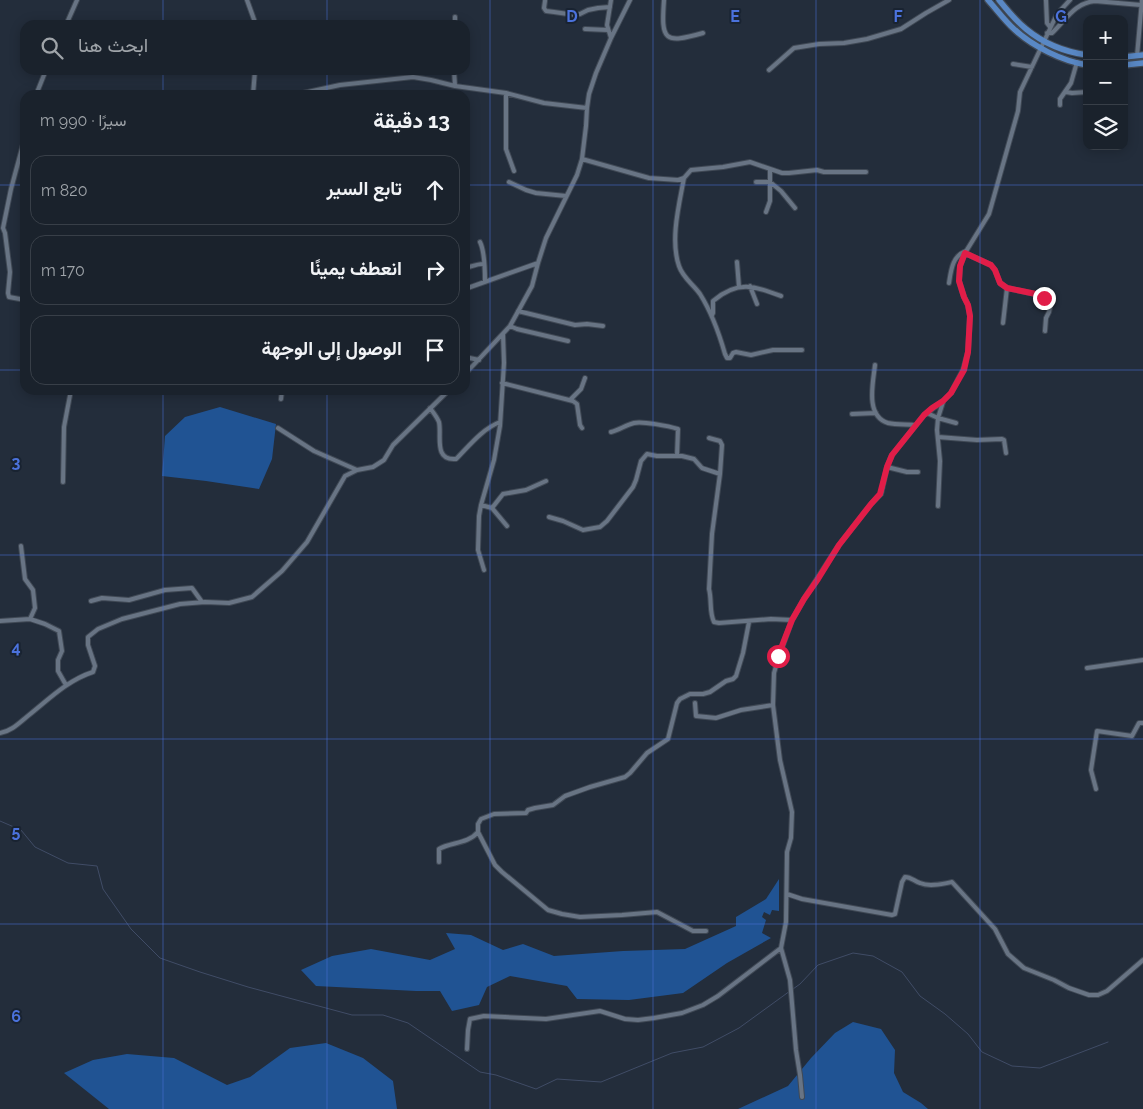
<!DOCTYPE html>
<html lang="ar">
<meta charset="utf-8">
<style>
body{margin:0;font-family:Raleway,Vazirmatn,sans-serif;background:#232a34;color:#f1f3f6;direction:rtl}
.controls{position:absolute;right:15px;top:15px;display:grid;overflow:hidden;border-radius:10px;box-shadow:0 2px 12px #0003}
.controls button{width:45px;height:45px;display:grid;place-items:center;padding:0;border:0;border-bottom:1px solid #383f48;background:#1a222c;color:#f1f3f6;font:25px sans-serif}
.stop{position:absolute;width:15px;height:15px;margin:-11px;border:4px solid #e11d48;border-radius:50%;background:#fff}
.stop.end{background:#e11d48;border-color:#fff;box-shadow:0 1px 5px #0008}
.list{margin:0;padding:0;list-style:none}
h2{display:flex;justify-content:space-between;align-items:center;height:65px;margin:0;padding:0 20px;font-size:21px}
h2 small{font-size:16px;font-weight:400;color:#9fa4a9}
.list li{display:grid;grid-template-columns:32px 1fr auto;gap:15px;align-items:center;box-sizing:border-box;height:70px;margin:0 10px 10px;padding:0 10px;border:1px solid #383f48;border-radius:15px}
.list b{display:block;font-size:19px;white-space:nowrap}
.list em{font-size:16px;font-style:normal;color:#9fa4a9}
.icon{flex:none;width:28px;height:28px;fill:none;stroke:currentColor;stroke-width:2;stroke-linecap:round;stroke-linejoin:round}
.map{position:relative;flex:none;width:1143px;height:1109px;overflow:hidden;direction:ltr}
.search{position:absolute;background:#1a222c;box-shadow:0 2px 12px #0003;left:20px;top:20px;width:450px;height:55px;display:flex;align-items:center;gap:12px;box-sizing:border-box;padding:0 18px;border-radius:15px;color:#9fa4a9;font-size:19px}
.panel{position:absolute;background:#1a222c;box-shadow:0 2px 12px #0003;left:20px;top:90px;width:450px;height:305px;border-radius:15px;direction:rtl}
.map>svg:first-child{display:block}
.forest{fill:#205393}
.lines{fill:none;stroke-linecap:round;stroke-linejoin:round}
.stream{stroke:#404c66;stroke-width:1}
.minor-casing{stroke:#404955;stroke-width:6}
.primary-casing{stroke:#404955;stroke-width:8}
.minor{stroke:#687484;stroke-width:4}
.primary{stroke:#5988c5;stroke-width:5.5}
.route{stroke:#e11d48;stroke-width:6}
.grid{fill:none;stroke:#4b72dc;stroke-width:1;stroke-opacity:0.55}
.grid-label{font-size:16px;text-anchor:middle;font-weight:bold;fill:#4b72dc;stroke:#192331;stroke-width:4;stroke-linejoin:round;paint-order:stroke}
</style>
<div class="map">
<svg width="1143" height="1109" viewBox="0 0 1143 1109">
<rect width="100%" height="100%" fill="#232d3b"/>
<!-- forest -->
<path class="forest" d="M 220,407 L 276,424 L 272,459 L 259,489 L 206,481 L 162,476 L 165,436 L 185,417 Z
M 779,879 L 779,911 L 772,910 L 770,915 L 764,912 L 762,917 L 766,920 L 762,933 L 771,938 L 727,963 L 683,993 L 629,1000 L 577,999 L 567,986 L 510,976 L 487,987 L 479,1005 L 452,1011 L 440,991 L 416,991 L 316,986 L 301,970 L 332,956 L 371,949 L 430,960 L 455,949 L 446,933 L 471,935 L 503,950 L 523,944 L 554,956 L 623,951 L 685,949 L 736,926 L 736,917 L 766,899 Z
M 853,1022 L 881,1029 L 895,1050 L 894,1073 L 903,1092 L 921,1103 L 928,1109 L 738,1109 L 788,1086 L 811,1058 L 835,1033 Z
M 326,1043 L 363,1058 L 393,1081 L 397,1109 L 109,1109 L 64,1073 L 93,1060 L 127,1054 L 174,1058 L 227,1085 L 250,1077 L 290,1048 Z"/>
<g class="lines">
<!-- stream -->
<path class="stream" d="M 0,821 L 21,830 L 35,847 L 68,863 L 97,866 L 103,889 L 131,929 L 160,958 L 200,972 L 248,987 L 352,1015 L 383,1015 L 408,1023 L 480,1072 L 496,1075 L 536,1089 L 557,1079 L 601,1082 L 672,1053 L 703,1047 L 739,1028 L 790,991
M 793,989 L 800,984 L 818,965 L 853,953 L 873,956 L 902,972 L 920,996 L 945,1014 L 968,1034 L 982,1052 L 1012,1066 L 1040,1068 L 1108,1042"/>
<!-- minor casing -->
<g class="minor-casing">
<path id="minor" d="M 247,0 L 256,25
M 664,0 C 661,41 664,44 703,33
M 1046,0 L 1047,23 L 1050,27
M 545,1 L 544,8 L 546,11 L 554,12 L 575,15 L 580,14 L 588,10 L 598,8 L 610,7
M 66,25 L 77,0
M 455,25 L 455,17
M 585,29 L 608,30
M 1047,33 L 1052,33 C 1066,20 1074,3 1095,1 L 1141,5
M 611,38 L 607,25 L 611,0
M 1137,56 L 1142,0
M 1013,64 L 1032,67
M 454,70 L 455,86
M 769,70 L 794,48 L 819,44 L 844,43 L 867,39 L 901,29 L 926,13 L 949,0
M 1066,92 L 1072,93 L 1087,92
M 506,93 L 506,149 L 514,171
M 36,95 L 46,70
M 253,95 L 255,70
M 294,95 L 340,85 L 413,77 L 431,80 L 455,86 L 506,93 L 544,103 L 587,108
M 1060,105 L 1060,99 L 1071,83 L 1077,62
M 25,137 L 11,189 L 3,228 L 5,233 L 10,272 L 8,293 L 9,297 L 25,300
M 582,159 L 649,178 L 678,180 L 684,178 L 691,170 L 723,167 L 750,162 L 782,173 L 789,173 L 817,170 L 824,172 L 866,172
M 684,178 C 679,205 670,240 679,266 C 683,278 693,284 700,294 C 712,313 719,333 725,354 L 727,358 L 730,358 L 733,353 L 736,352 L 751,355 L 773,350 L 802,350
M 509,182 L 526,190 L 536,193 L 566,196
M 756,182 L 770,182 L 781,191 L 795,208
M 766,212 L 770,201 L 770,169
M 480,242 C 485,252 485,270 485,282
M 965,253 L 991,265 L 995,270 L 1000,283 L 1007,288 L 1035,294 L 1051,303 L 1049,312 L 1046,318 L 1045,331
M 737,262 L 739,287
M 465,268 C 470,267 480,263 484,264
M 949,283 C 951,271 952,256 966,251
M 750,286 L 757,304
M 465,289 L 538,263
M 518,311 L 575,325 L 587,324 L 603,326
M 712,315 L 713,313 L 713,301 C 738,280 754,286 781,296
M 1003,323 L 1007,288
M 510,326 L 517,329 L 568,341
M 465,357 L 479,360
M 875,365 C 873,383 865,416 888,423 C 897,425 907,424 916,425
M 465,374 L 510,326 L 532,286 L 538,263 L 546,238 L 577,175 L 582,159 L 586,126 L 587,108 L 589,94 L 596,73 L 611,38 L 630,0
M 502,383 L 573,401 L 577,404 L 580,425 L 582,428
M 281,399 L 282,390
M 570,400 L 581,389 L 585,378
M 430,408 C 433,412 437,417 439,422 C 442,435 433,461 456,459 C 469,446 482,429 500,422
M 927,413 L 938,418 L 956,423
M 852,414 L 876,413
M 278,428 L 314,451 L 357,470
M 611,432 C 619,430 626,425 634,423 C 642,421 669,426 678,429 L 677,456
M 938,437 L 977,440 L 1002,439 L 1004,440 L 1006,453
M 709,438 L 720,441 L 722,445 L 720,474
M 887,467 L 907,472 L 918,472
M 63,482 L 64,427 L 71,390
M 481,505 L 492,508 L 503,494 L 526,490 L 546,481
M 938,506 L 940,461 L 937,430 L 938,418 L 943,402
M 492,508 L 507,526
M 549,517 L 563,521 L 583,530 L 600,527 L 607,521 L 633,487 L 636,480 L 641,461 L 647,454 L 657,456 L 682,456 L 694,459 L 702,468 L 720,474 L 712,534 L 709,589 C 712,600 709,612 714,622 L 719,623 L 771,619 L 792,620
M 21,546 L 25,579 L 33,590 L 35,608 L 30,619
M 484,570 L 478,550 L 479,516 L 481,505 L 494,460 L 500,426 L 504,363 L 503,334
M 91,601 L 102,598 L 129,600 L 165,590 L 192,588 L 202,602
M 0,621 L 30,619 L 45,624 L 59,631 L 62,651 L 58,660 L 58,671 L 66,685
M 1087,668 L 1143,660
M 695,703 L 696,716 L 716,718 L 741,710 L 773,705
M 0,733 C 12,731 20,722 29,715 C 49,699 68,680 93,672 L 95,666 L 88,645 L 88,637 L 98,629 L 122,619 L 180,604 L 205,602 L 229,603 L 252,597 L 282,571 L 307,542 L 345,476 L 357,470 L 373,467 L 384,460 L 393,445 L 449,390
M 1096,789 L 1091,770 L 1097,731 L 1132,736 L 1139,723 L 1143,723
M 478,832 L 495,865 L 502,872 L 548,910 L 562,914 L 580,917 L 622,915 L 657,912 L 693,931 L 706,931
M 439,862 L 439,849 C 451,842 468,844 478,832 L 478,824 L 481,819 L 494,814 L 526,813 L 528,810 L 535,808 L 553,805 L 565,796 L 590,787 L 625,777 L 630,773 L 647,753 L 668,739 L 677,703 L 680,699 L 690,694 L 703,694 L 710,692 L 726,681 L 733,679 L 736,676 L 743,653 L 749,622
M 787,894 L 802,899 L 892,915 L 895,914 L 902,882 L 905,877 C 911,877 914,881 920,883 C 929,887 942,884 952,882 L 995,929 L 1008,954 L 1024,968 L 1054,980 L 1069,988 L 1089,995 L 1098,995 L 1107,991 L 1143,960
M 781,948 L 790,980 L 796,1050 L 800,1075 L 802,1097
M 467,1049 L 468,1030 L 470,1019 L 484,1016 L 546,1019 L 600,1011 L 625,1019 L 638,1020 L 654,1018 L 682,1013 L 703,1005 L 718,996 L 781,948 L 786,922 L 787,852 L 791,838 L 792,812 L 780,760 L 773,705 L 774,673 L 779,656 L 792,620 L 804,599 L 839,545 L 871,504 L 881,494 L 887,467 L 892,455 L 924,415 L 943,401 L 951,393 L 963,370 L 968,352 L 970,316 L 968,305 L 964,297 L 959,281 L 960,266 L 965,253 L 989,214 L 1018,111 L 1020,92 L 1057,14 L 1070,0"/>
</g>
<!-- primary casing -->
<g class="primary-casing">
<path id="primary" d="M 988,0 C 997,10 1005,21 1014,29 C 1032,46 1062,61 1087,65
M 999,0 C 1007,10 1016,21 1026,29 C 1043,43 1065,52 1087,55
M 1124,57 L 1143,55
M 1124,65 L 1143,63"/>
</g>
<!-- minor -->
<use href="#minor" class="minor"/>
<!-- primary -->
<use href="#primary" class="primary"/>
</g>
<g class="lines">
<!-- route -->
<path class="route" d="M 778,656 L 792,620 L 804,599 L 818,579 L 839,545 L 871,504 L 880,494 L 887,467 L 892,455 L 924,415 L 932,408 L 943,401 L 951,393 L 964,370 L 968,352 L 970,316 L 968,305 L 964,297 L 959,281 L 960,266 L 965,253 L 991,265 L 995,270 L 1000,283 L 1007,288 L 1036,294 L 1044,298"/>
</g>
<!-- grid -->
<path class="grid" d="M 163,0 L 163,25M 327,0 L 327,25M 490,0 L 490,1109M 653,0 L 653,1109M 816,0 L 816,1109M 980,0 L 980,1109M 163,70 L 163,95M 327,70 L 327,95M 0,185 L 25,185M 465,185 L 1143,185M 0,370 L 25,370M 465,370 L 1143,370M 163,390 L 163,1109M 327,390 L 327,1109M 0,555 L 1143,555M 0,739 L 1143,739M 0,924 L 1143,924"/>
<g class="grid-label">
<text x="572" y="22">D</text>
<text x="735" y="22">E</text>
<text x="898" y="22">F</text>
<text x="1061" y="22">G</text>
<text x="16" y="468">3</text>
<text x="16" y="653">4</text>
<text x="16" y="837">5</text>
<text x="16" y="1022">6</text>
</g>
</svg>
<div class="controls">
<button>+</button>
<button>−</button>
<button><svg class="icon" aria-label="layers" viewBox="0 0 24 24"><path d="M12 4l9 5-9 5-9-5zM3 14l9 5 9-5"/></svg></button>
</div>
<div class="stop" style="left:778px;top:656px"></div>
<div class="stop end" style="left:1044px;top:298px"></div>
<div class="search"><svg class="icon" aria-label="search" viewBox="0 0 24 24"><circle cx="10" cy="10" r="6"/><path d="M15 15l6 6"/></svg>ابحث هنا</div>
<section class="panel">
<h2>13 دقيقة<small>سيرًا · 990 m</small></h2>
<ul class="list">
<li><svg class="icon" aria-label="ahead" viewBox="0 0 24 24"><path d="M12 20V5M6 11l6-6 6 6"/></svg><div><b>تابع السير</b></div><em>820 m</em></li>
<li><svg class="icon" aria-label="right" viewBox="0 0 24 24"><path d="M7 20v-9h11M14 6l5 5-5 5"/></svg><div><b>انعطف يمينًا</b></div><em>170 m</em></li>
<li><svg class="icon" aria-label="arrive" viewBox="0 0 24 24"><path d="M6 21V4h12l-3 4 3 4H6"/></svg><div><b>الوصول إلى الوجهة</b></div></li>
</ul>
</section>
</div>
